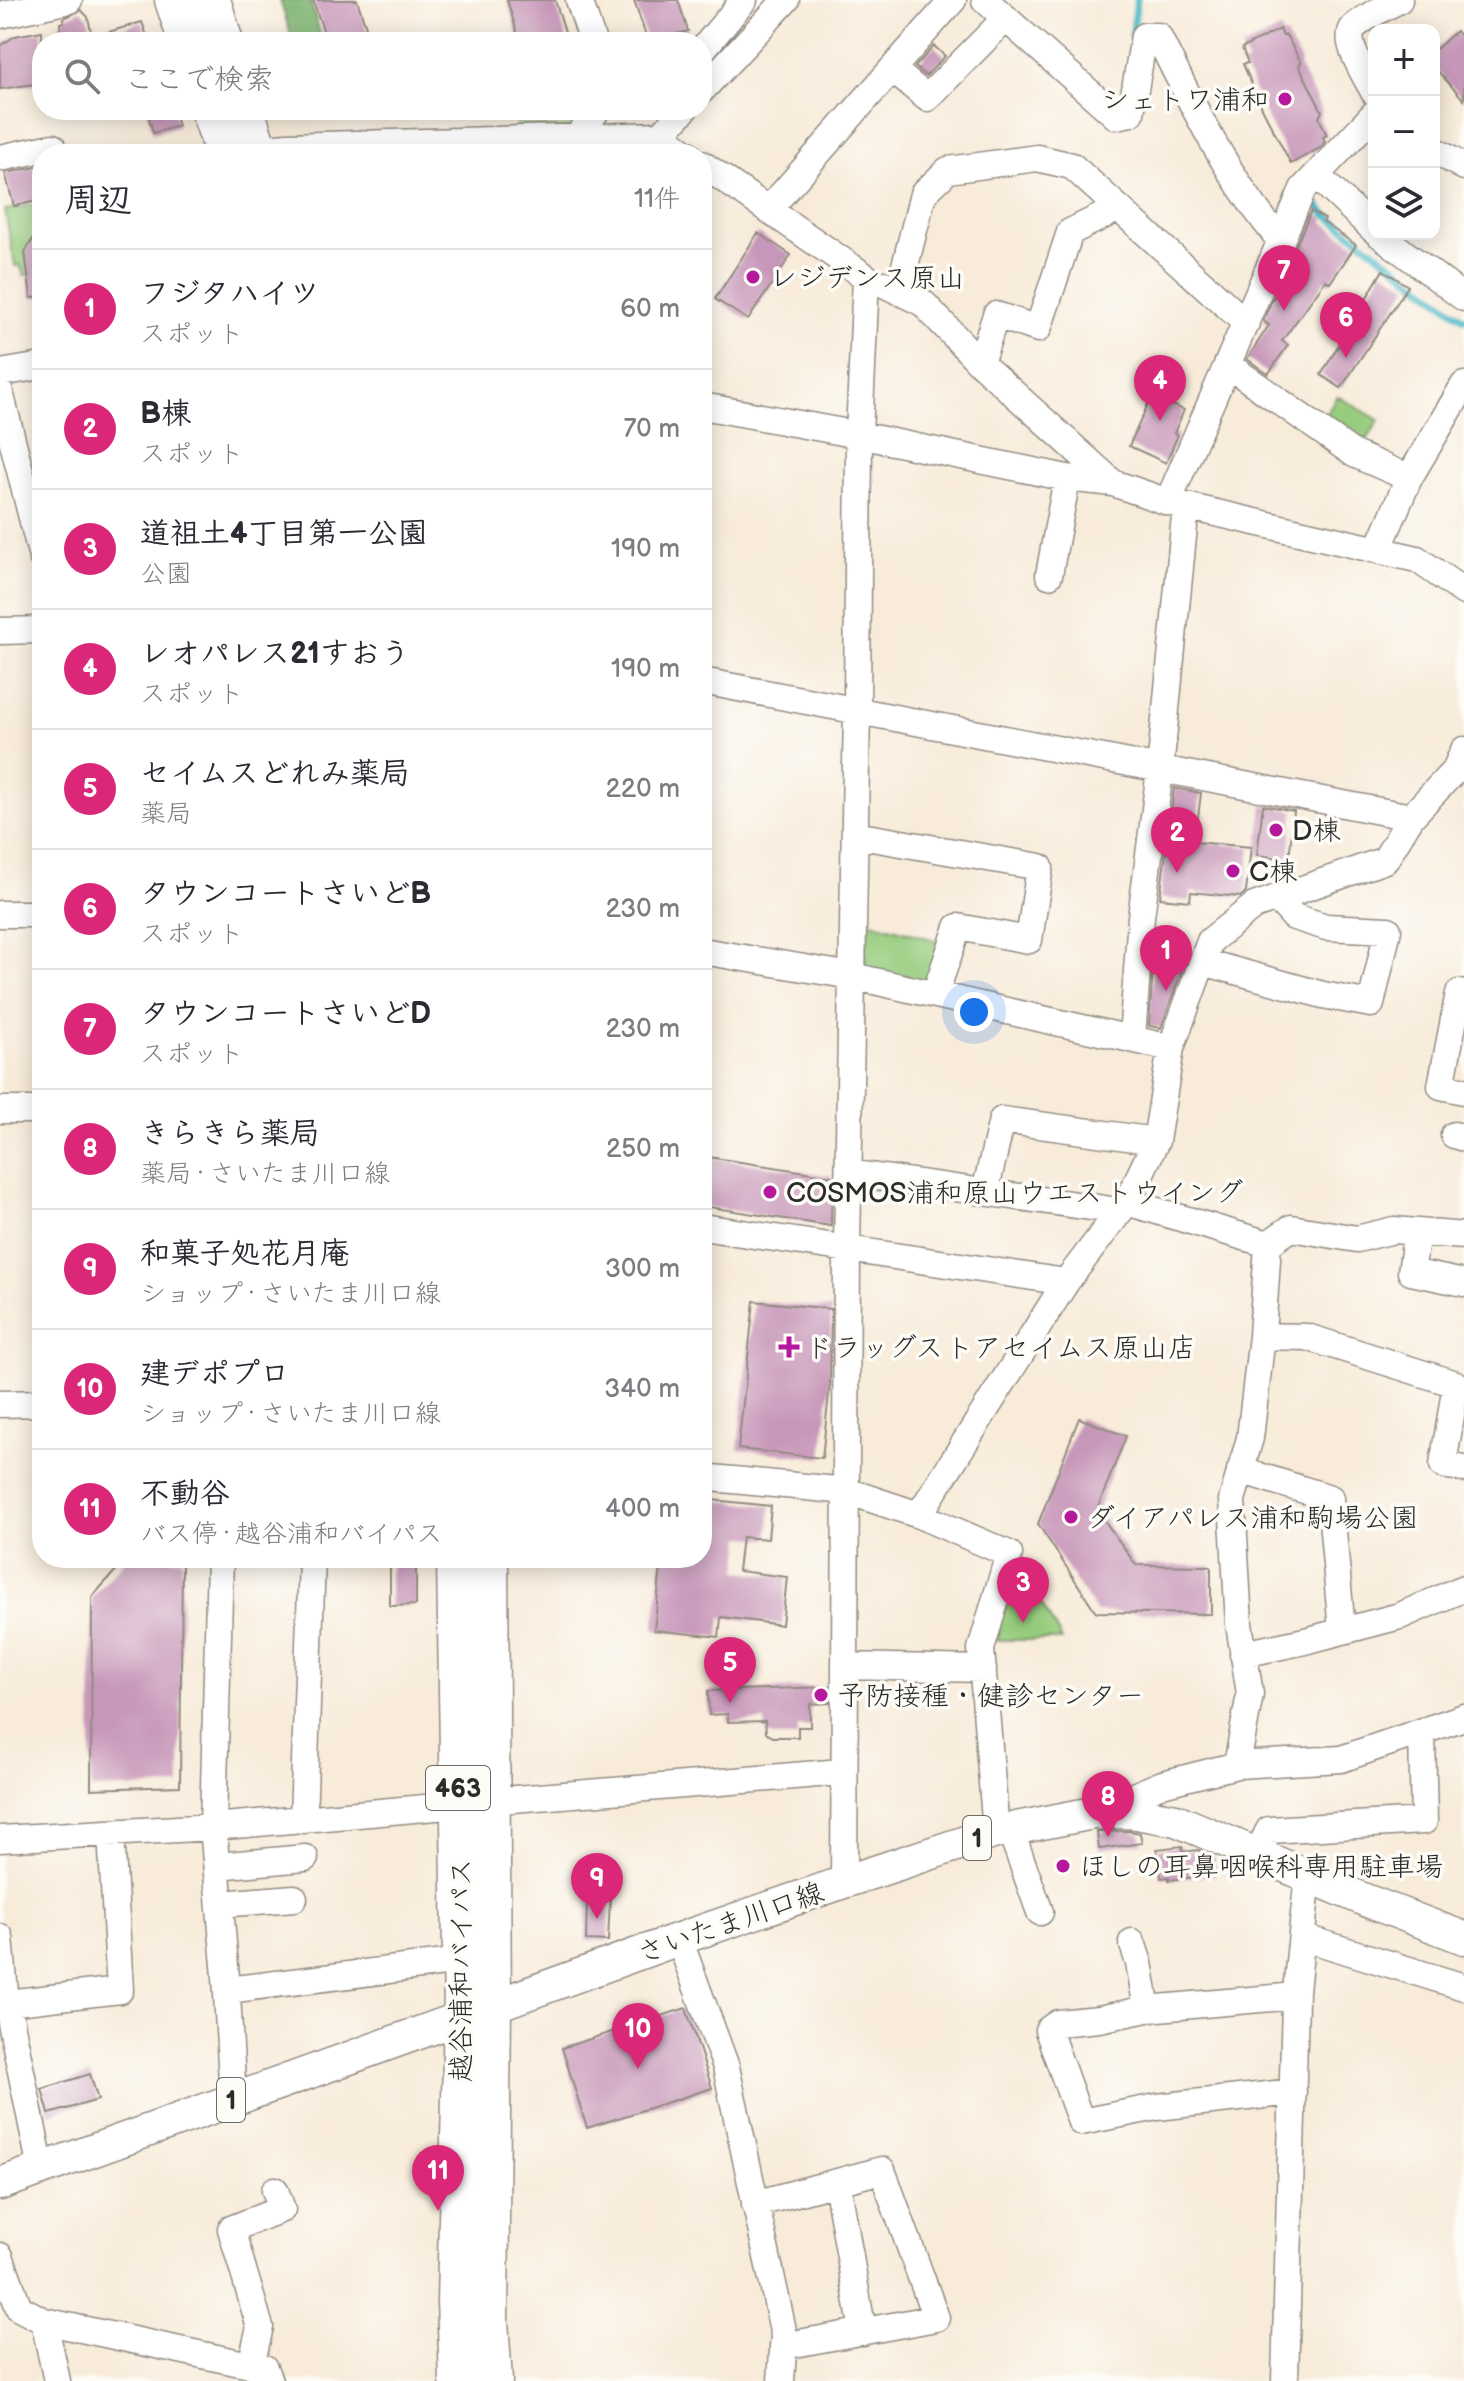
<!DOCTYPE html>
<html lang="ja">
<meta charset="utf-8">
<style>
body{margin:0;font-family:"Balsamiq Sans","Klee One",sans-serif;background:#f2f2f3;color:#2b2b33}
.controls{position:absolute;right:24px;top:24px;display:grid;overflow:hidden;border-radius:16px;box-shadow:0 4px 20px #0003}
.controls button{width:72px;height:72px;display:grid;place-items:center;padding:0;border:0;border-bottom:2px solid #e1e1e2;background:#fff;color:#2b2b33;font:40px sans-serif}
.you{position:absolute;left:974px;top:1012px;width:28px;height:28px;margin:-20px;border:6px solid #fff;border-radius:50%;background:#1a73e8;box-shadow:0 0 0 12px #1a73e833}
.badge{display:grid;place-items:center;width:52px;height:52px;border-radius:50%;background:#db2777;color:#fff;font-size:26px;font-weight:700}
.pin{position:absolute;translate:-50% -66px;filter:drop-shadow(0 2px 4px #0008)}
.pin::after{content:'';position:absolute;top:42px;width:28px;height:24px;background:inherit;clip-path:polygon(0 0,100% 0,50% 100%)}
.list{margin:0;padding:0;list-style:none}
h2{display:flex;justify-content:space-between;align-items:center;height:104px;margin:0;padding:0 32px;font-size:34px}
h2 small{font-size:26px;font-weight:400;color:#7c7c81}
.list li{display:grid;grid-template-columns:52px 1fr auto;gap:24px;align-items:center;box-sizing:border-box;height:120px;padding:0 32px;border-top:2px solid #e1e1e2}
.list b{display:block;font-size:30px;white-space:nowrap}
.list p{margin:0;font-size:26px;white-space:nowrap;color:#7c7c81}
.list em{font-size:26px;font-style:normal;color:#7c7c81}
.icon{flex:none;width:44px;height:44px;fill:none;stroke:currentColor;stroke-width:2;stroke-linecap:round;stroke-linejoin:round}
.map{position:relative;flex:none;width:1464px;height:2381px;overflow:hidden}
.search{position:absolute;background:#fff;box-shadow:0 4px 20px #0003;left:32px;top:32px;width:680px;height:88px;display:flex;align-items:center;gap:20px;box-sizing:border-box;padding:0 28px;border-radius:32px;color:#7c7c81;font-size:30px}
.panel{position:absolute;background:#fff;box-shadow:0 4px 20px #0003;left:32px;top:144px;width:680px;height:1424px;border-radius:32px}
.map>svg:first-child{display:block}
.green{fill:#96cc7d;stroke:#607c54;stroke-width:2}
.forest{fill:#78b06c;stroke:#526e4c;stroke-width:2}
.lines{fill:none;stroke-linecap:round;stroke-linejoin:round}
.stream{stroke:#4ab7c6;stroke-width:7}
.building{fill:#c797b9}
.minor-casing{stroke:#928b82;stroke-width:29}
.major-casing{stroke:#928b82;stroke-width:35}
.highway-casing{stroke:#928b82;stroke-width:41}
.minor{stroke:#fff;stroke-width:26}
.major{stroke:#fff;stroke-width:32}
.highway{stroke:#fff;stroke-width:38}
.poi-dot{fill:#b5179e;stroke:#fdfcf7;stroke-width:3}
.labels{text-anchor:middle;stroke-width:7;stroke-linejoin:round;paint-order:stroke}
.shield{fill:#fdfcf7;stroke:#6a6a68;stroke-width:2}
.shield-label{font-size:26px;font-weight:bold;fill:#2b2b2b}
.poi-label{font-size:28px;fill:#2b2b2b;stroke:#fdfcf7;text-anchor:start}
.street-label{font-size:28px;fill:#2b2b2b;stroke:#fdfcf7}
</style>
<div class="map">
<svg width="1464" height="2381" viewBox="0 0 1464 2381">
<rect width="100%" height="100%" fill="#fdfcf7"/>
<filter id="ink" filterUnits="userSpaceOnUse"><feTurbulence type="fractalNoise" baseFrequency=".0125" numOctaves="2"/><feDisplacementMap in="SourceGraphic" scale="16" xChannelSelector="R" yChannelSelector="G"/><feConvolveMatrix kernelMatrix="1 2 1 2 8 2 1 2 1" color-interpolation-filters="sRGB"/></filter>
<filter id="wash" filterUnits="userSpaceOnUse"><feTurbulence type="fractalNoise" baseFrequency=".006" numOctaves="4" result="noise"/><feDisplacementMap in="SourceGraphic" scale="32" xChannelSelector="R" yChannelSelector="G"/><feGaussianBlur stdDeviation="1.8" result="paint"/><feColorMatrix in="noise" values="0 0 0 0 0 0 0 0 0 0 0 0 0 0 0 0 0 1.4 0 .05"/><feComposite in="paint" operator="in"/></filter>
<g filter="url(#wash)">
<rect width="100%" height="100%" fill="#f8ebd9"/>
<!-- green -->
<path class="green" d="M 514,110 L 591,110 L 577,129 L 517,127 Z
M 42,203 L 42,219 L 35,231 L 42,273 L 24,275 L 20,265 L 15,266 L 5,210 Z
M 1337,396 L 1379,420 L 1364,445 L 1322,421 Z
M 864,920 L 949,944 L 933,986 L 865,970 Z
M 1001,1600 L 1042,1605 L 1062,1640 L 990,1640 Z"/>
<!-- forest -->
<path class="forest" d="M 280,0 L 310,0 L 323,42 L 293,42 Z"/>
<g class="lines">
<!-- stream -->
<path class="stream" d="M 1132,37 L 1137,0
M 1312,198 L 1323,212 L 1464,319"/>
</g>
<g id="blocks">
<!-- building -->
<path class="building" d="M 313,0 L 357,0 L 369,36 L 352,42 L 327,42 Z
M 507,0 L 555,0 L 568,42 L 520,42 Z
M 634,0 L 678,0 L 688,31 L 648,42 Z
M 81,10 L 88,17 L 92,37 L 142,22 L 149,42 L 61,42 L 60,23 L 64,22 L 64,18 Z
M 1280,29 L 1283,36 L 1286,35 L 1301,62 L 1299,66 L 1322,111 L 1319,118 L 1327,135 L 1323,137 L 1325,142 L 1320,148 L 1291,164 L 1263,110 L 1243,64 L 1248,63 L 1242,48 Z
M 42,31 L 42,83 L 0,89 L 0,46 L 15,36 Z
M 1456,31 L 1464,40 L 1464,100 L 1434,67 L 1434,51 Z
M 934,46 L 945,56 L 926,76 L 915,67 Z
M 147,110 L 173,110 L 178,126 L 153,133 Z
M 42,166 L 42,200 L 14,206 L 5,173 Z
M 1311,211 L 1325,219 L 1323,222 L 1356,245 L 1330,283 L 1326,280 L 1282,341 L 1288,345 L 1268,374 L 1247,359 L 1269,325 L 1263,321 L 1272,300 L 1299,261 L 1291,257 Z
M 42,224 L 42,297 L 31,298 L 25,252 Z
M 758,233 L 791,255 L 748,320 L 715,299 Z
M 1383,270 L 1408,286 L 1341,388 L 1321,375 Z
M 1152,395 L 1184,410 L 1174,433 L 1178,435 L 1166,463 L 1129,446 Z
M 1174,788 L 1201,793 L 1195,842 L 1251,847 L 1246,892 L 1240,897 L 1191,892 L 1190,901 L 1160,898 Z
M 1263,805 L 1294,811 L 1289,859 L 1257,855 Z
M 1154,952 L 1187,957 L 1161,1028 L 1149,1026 Z
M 702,1156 L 832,1176 L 831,1226 L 702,1206 Z
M 754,1301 L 831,1309 L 830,1384 L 822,1458 L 738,1449 Z
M 1079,1418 L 1126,1436 L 1097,1510 L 1136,1565 L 1211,1566 L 1211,1614 L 1096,1612 L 1038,1524 Z
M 702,1499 L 771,1506 L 768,1539 L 742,1537 L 738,1571 L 787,1577 L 782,1625 L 721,1617 L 719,1637 L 654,1630 L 662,1558 L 702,1558 Z
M 127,1558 L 182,1559 L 180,1786 L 91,1789 L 92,1597 Z
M 390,1558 L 416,1558 L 416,1605 L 390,1606 Z
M 829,1687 L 829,1703 L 810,1704 L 810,1727 L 798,1727 L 798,1737 L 773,1737 L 766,1733 L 765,1721 L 728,1722 L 728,1714 L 709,1715 L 708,1691 Z
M 1129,1831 L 1140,1833 L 1142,1843 L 1099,1849 L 1097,1832 Z
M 1182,1846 L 1183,1852 L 1198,1850 L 1213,1856 L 1215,1875 L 1169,1880 L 1169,1877 L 1161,1878 L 1157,1849 Z
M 587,1898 L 610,1899 L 608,1941 L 586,1940 Z
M 686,2008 L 712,2088 L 587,2128 L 562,2048 Z
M 90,2074 L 98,2100 L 49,2114 L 42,2089 Z"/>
</g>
</g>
<g filter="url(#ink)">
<use href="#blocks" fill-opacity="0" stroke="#928b82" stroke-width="2"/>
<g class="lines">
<!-- minor casing -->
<g class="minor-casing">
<path id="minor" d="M 579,0 L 593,42
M 985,0 L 1116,116 L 1131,113 L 1144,36 L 1158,36 C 1194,108 1228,179 1281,241
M 0,15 L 69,0
M 702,50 L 744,0
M 892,69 L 927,98 L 1006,18
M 702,90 L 786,0
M 1374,92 C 1367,78 1341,40 1354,27 C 1365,16 1385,8 1399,0
M 576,139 L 597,110
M 257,149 L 287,146 L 661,135 L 688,154
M 1434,150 L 1464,167
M 650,154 L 661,135 L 684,110
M 0,158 L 53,147
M 702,164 L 866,277 L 859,435 L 857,711 L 847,1247 L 844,1882
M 1316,175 L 1374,230
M 768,210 L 953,0
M 1379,234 L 1464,298
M 884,284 L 923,303 L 980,363 L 1113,483
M 899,290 L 923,194 L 948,170 L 1037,158 L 1072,166 L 1246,323
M 980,363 L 996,315 L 1038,329 L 1070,232 L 1119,208
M 1228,365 L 1354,454 L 1409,478 L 1378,550
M 0,373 L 42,366
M 0,392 L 42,557
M 702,406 L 859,435 L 1067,478 L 1113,483 L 1168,502 L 1417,559 L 1464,592
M 1409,478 L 1464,385
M 1168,502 L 1303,189 L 1374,114
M 1049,575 L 1067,478
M 0,631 L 42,630
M 702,681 L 1411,817
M 855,835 L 1040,867 L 1029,940 L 958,927 L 935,994
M 0,914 L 42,914
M 702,951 L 852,976 L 1171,1048
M 1203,962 L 1323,995 L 1371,1004 L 1388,930 L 1326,927 L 1294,917 L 1277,898
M 1464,994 L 1459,993 L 1441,1086 L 1464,1091
M 1132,1038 L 1141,917 L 1160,770 L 1186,506
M 0,1110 L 42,1110
M 1454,1135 L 1464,1138
M 849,1173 L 1119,1211
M 985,1192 L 1002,1120 L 1156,1141
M 1127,1202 L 1268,1244 L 1262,1336 L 1250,1438 L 1232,1500 L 1239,1624 L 1250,1694 L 1237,1765
M 702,1227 L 1066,1282
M 1417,1232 L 1411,1272 L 1464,1283
M 1268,1244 L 1291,1228 L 1357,1239 L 1394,1230 L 1464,1236
M 1262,1336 L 1307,1337 L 1456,1384 L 1443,1465 L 1464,1469
M 0,1404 L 42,1403
M 1240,1470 L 1330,1498 L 1342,1631
M 702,1477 L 847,1491 L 919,1515 L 1009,1554 L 981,1649 L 996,1832
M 919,1515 L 1066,1282 L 1127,1202 L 1156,1141 L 1171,1048 L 1210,941 L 1254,906 L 1385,860 L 1411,817 L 1455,770 L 1464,750
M 220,1558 L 213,1827 L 226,1977 L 233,2099
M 1243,1654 L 1305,1641 L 1400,1616 L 1464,1588
M 845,1666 L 983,1669
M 490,1801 L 842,1772
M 1100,1810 L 1162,1784 L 1237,1765 L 1341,1759 L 1464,1717
M 303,1820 L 312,1558
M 1010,1829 L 1040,1912
M 0,1839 L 213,1827 L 458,1805
M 1257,1854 L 1269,1830 L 1424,1821 L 1422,1733
M 217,1866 L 305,1858
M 220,1904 L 294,1898
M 0,1937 L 5,1993 L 41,2169
M 1302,1937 L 1464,1987
M 679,1939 L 726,2067 L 784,2335 L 781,2381
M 1132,1942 L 1139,1963 L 1147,2009
M 227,1990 L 461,1961
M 7,2003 L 120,1990 L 111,1833
M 1293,2092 L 1157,2107 L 1081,2122 L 1048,2030 L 1058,2023 L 1099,2019 L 1147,2009 L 1296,1996
M 837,2182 L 863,2332
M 755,2204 L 882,2170 L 936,2318 L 783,2346
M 0,2256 L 19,2308 L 44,2321 L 264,2368 L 269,2381
M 44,2321 L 57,2381
M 251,2365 L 260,2327 L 231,2229 L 282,2209 L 275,2190
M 1285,2381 L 1295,2001 L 1308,1875"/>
</g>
<!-- major casing -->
<g class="major-casing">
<path id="major" d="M 0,2184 L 679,1939 L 844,1882 L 996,1832 L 1093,1813 L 1130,1812 L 1176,1820 L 1365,1900 L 1464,1938"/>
</g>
<!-- highway casing -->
<g class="highway-casing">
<path id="highway" d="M 174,0 L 188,42
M 211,0 L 224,42
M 210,110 L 225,154
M 245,110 L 259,154
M 456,1558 L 463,2017 L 456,2301 L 459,2381
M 489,1558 L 492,2007 L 489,2321 L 493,2381"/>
</g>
<!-- minor -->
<use href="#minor" class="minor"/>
<!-- major -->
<use href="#major" class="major"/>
<!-- highway -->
<use href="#highway" class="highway"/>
</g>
</g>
<!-- markers -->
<g class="poi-dot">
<circle cx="1285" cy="99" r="8"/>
<circle cx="753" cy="277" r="8"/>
<circle cx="1276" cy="830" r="8"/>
<circle cx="1233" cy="871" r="8"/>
<circle cx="770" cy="1192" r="8"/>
<path d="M785 1335h8v8h8v8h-8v8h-8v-8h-8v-8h8z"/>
<circle cx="1071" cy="1517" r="8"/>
<circle cx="821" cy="1695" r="8"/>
<circle cx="1063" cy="1866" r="8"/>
</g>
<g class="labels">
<!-- shield labels -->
<g class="shield">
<rect x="426" y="1766" width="64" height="44" rx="6"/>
<rect x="963" y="1816" width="28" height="44" rx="6"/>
<rect x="217" y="2078" width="28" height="44" rx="6"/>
</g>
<g class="shield-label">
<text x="458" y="1797">463</text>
<text x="977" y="1847">1</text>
<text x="231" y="2109">1</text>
</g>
<!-- poi labels -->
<g class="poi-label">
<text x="1269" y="109" text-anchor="end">シェトワ浦和</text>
<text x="769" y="287">レジデンス原山</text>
<text x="1292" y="840">D棟</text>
<text x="1249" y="881">C棟</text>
<text x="786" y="1202">COSMOS浦和原山ウエストウイング</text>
<text x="805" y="1357">ドラッグストアセイムス原山店</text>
<text x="1087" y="1527">ダイアパレス浦和駒場公園</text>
<text x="837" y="1705">予防接種・健診センター</text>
<text x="1079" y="1876">ほしの耳鼻咽喉科専用駐車場</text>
</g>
<!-- street labels -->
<g class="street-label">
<text transform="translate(730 1922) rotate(-19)" y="10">さいたま川口線</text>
<text transform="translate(460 1970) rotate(-90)" y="10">越谷浦和バイパス</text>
</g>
</g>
</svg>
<div class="controls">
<button>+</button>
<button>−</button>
<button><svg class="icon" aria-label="layers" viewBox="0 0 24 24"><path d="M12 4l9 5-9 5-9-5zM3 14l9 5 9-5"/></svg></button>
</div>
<div class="you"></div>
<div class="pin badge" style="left:1166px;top:991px">1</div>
<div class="pin badge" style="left:1177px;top:873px">2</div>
<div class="pin badge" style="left:1023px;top:1623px">3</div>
<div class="pin badge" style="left:1160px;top:421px">4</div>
<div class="pin badge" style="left:730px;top:1703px">5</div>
<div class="pin badge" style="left:1346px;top:358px">6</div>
<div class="pin badge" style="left:1284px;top:311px">7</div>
<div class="pin badge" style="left:1108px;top:1837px">8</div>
<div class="pin badge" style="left:597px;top:1919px">9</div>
<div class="pin badge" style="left:638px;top:2069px">10</div>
<div class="pin badge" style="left:438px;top:2211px">11</div>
<div class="search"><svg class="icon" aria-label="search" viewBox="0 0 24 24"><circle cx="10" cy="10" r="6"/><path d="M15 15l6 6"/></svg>ここで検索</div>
<section class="panel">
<h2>周辺<small>11件</small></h2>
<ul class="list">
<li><span class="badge">1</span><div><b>フジタハイツ</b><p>スポット</p></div><em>60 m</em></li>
<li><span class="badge">2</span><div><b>B棟</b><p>スポット</p></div><em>70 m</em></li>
<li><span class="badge">3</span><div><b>道祖土4丁目第一公園</b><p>公園</p></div><em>190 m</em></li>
<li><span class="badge">4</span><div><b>レオパレス21すおう</b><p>スポット</p></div><em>190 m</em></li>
<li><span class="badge">5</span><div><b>セイムスどれみ薬局</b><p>薬局</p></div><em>220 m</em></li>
<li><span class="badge">6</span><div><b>タウンコートさいどB</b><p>スポット</p></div><em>230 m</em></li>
<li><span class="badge">7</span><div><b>タウンコートさいどD</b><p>スポット</p></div><em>230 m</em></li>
<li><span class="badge">8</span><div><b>きらきら薬局</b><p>薬局 · さいたま川口線</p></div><em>250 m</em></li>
<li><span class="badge">9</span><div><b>和菓子処花月庵</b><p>ショップ · さいたま川口線</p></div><em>300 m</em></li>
<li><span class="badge">10</span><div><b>建デポプロ</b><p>ショップ · さいたま川口線</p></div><em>340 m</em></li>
<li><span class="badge">11</span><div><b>不動谷</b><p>バス停 · 越谷浦和バイパス</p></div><em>400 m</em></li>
</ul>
</section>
</div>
